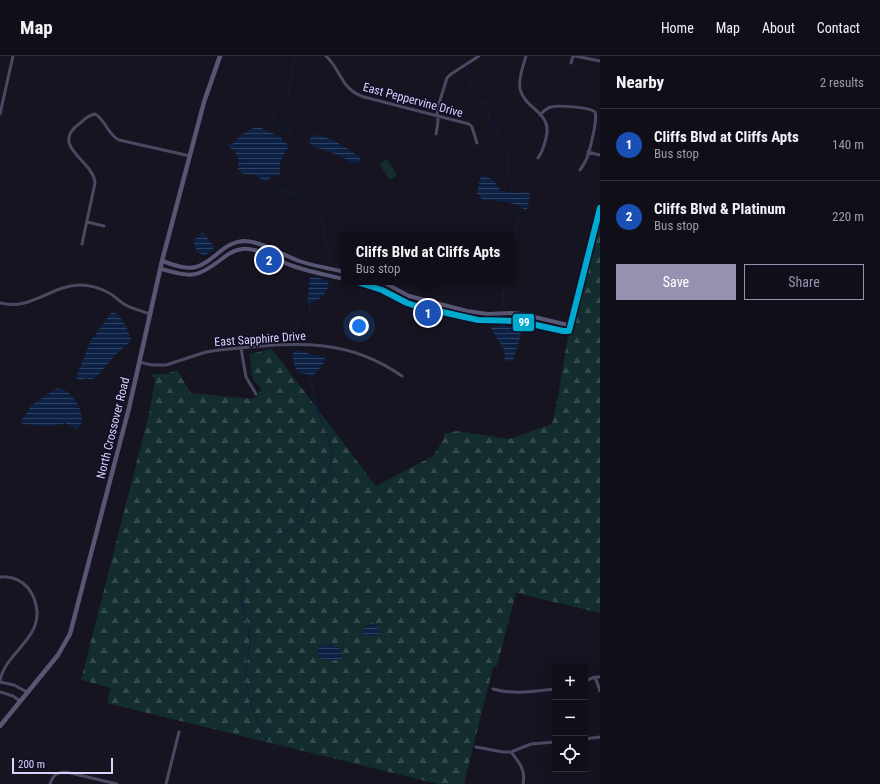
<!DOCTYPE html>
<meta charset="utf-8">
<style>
body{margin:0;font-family:"Roboto Condensed",sans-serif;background:#1e1d26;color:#f1f3f6}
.controls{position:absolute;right:12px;bottom:12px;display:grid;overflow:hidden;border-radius:0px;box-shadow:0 4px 16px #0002}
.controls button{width:36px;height:36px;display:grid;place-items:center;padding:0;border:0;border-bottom:1px solid #302f38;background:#100f19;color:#f1f3f6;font:20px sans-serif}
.scale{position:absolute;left:12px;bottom:10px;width:101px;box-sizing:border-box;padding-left:4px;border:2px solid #d9d4ff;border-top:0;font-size:11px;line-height:14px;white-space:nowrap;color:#d9d4ff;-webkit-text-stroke:3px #130f26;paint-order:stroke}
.you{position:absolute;left:359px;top:270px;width:14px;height:14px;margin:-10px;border:3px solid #fff;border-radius:50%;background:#1a73e8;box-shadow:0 0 0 6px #1a73e833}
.badge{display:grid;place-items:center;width:26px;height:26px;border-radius:50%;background:#9591b1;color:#fff;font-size:13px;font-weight:700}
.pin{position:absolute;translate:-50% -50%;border:2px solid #fff;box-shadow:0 1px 4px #0006}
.popup{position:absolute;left:341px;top:177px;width:174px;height:52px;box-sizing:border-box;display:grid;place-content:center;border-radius:0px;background:#100f19;filter:drop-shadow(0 1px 3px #0005);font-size:13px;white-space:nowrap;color:#9c9ca2}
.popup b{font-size:15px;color:#f1f3f6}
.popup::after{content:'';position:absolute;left:50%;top:100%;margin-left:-8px;border:8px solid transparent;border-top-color:#100f19}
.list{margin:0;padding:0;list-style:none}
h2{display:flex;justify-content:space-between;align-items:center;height:52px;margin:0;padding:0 16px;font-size:17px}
h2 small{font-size:13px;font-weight:400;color:#9c9ca2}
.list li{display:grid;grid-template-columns:26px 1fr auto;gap:12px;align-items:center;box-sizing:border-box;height:72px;padding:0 16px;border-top:1px solid #302f38}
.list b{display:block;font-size:15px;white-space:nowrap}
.list p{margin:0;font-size:13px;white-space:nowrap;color:#9c9ca2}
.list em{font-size:13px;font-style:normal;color:#9c9ca2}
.actions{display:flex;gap:8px;padding:12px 16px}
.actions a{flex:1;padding:9px 0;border:1px solid #9591b1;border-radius:0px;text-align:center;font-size:14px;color:#9591b1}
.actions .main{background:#9591b1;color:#fff}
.icon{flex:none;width:22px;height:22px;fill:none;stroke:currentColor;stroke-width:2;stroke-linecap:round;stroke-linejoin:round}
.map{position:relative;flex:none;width:600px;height:728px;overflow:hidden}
header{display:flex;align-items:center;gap:24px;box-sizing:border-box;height:56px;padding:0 20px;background:#100f19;border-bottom:1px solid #302f38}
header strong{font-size:19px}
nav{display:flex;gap:22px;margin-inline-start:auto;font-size:14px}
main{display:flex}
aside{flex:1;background:#100f19}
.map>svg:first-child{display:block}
.forest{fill:url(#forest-firs)}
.pitch{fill:#132c2d}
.water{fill:url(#water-rules)}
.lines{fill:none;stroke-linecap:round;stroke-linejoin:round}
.stream{stroke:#0d2144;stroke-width:1}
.street{stroke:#4a4962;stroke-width:3}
.secondary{stroke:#575674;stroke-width:4}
.primary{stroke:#5e5373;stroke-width:4.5}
.bus-1-casing{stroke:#130f26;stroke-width:9}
.bus-1{stroke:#00a9ce;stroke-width:6}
.labels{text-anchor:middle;stroke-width:3.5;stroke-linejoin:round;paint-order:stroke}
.street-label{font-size:12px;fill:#d9d4ff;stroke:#130f26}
.line-badge{stroke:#130f26;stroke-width:1.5}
.badge-label{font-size:11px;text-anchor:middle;font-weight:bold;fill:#fff}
</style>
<header>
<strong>Map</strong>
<nav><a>Home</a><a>Map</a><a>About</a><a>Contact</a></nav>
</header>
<main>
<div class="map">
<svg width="600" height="728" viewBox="0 0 600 728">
<defs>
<pattern id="forest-firs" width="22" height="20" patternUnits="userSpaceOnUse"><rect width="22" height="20" fill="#132c2d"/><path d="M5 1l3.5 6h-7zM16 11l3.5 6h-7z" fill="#354a4c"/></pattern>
<pattern id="water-rules" width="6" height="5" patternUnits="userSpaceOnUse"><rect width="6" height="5" fill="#0d2144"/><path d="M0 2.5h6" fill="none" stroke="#304060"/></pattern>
</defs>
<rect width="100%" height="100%" fill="#161421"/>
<!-- forest -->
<path class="forest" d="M 600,152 L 600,557 L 516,537 L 497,610 L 493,611 L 464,728 L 438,728 L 107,647 L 111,632 L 81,624 L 150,354 L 155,323 L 151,318 L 166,318 L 177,314 L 191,337 L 253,343 L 262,334 L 253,324 L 249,298 L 272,293 L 376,430 L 433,400 L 444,383 L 444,378 L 457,375 L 509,383 L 552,368 L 558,340 L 569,275 Z"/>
<!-- pitch -->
<path class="pitch" d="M 387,103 L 397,119 L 390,124 L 379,108 Z"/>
<!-- water -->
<path class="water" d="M 259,71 L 281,81 L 284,86 L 289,89 L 289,90 L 280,106 L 280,120 L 276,120 L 271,118 L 269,124 L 266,125 C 262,124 258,120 254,119 C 247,118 244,120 238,114 L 238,106 L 241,107 L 241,105 L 238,103 L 235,96 L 227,89 L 233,88 C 238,80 250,72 259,71 Z
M 312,79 C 332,80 344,91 360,101 L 361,104 L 359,107 L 351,107 L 341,100 L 314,91 L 311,89 L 309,85 Z
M 481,120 C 491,121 496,126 501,135 L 516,137 L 528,136 L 530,138 L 528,152 L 525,154 C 518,146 493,145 482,143 L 477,137 Z
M 202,177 L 205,178 L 214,191 L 213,193 L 204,200 L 197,195 L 193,185 Z
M 310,221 C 316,220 322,223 328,225 C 331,235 318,247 308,247 L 307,252 Z
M 112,256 C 120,256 131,277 131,285 L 115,299 L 97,321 L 90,324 L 87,322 L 80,325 L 76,322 L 77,319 L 91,284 Z
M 504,269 L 519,273 L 521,279 L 514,302 L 510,306 L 505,304 L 504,294 L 491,272 L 492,271 Z
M 296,294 L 325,302 L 324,307 L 313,320 L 311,321 L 308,318 L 300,317 L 295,312 L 292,299 Z
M 57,332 C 61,333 66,334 69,337 C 77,344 89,366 76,373 L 65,367 C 53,372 32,370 20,367 C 23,360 29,357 30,350 Z
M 371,567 C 376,568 379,572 380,577 L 375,580 L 366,579 L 363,577 L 365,571 Z
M 328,588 C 336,588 345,594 342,603 L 329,605 L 322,603 L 317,594 L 322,590 Z"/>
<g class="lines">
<!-- stream -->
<path class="stream" d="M 461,0 L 462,6
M 466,11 L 471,25 L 468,32 L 470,35 L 477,44 L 486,46 L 489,55 L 489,67 L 491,68 L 496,67 L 496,75 L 504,87 L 508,95 L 507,121 L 512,126 L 512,136
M 289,84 L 290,79 L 287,73 L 274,66 L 273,62 L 288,38 L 292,14 L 297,0
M 270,119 L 280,132 L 299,140 L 311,147 L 323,164 L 323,181 L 329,197 L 329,201 L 326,207
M 512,208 L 518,162 L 523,150
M 503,250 L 503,239 L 506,226
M 297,280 L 298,266 L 301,262 L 309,260 L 310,246
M 288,711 L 262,676 L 251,649 L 246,627 L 246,611 L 250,588 L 248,570 L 241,544 L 246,518 L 255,502 L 268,489 L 303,462 L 314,437 L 323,423 L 329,416 L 331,410 L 332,398 L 329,384 L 318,356 L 309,319"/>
<!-- street -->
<path class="street" d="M 326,0 C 342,15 341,34 364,41 L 469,68 L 472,71 L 477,87
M 526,0 C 523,10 518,23 520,33 C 525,54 553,56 546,82 C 544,90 543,95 538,102
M 575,0 L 600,5
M 571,7 L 573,0
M 0,58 L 13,0
M 540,59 C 543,56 546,52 551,51 C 558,49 590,51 595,56 C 598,63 589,99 585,106 C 584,108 582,111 580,114
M 436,78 L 438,66 L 437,54 L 447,22 L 451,18 L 479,0
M 588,96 L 600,99
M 87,166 L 104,170
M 82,188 L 95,127 C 94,105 49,90 79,68 C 84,64 88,59 95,58 C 105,63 108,79 119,84 L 190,100
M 0,247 C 31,255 52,229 80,229 C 89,229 101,232 109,237 C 115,240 119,245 124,248 C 132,253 142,255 150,258
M 241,292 L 246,321 L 256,338
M 139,306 L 152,309 L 166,309 L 206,296 L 219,294 C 287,288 342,278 402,320
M 0,521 C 11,520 21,524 28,532 C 33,538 36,546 37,555 C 39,584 6,597 0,624
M 595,621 L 600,635
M 585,625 L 595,621 L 600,621
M 0,626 L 14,629 L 27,636
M 493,633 C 514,639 534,635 555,633
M 0,636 L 13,640 L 20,645
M 585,683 L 600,681
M 476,691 L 503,696 L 511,696 L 531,688 L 555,686
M 511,696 C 519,706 526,714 523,728
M 50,728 C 53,719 57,716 66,716 L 117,728
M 166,728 L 179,676"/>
<!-- secondary -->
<path class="secondary" d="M 162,205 C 172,208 185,214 196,211 C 214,206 223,186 244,185 C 261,185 283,199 299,205 C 313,210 329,212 344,216
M 161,213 C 192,221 196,223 223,202 C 228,198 234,194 242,193 C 259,191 277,205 293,210 C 310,216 327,219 344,223
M 357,226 L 382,234 L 407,247 L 416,250 L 478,264 L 518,265 L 563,275 L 569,275 L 600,152
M 383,226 L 409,240 L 467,255 L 488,258 L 511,257 L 522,258 L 568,269 L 571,270"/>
<!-- primary -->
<path class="primary" d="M 0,670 L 58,599 L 70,578 L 129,352 L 162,205 L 204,46 L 220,0"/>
<!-- bus-1 casing -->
<g class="bus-1-casing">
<path id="bus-1" d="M 357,226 L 382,234 L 407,247 L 416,250 L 478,264 L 518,265 L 563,275 L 569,275 L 600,152"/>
</g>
<!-- bus-1 -->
<use href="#bus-1" class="bus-1"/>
</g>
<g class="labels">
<!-- street labels -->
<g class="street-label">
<text transform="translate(413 44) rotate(15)" y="4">East Peppervine Drive</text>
<text transform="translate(260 283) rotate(-4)" y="4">East Sapphire Drive</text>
<text transform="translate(113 372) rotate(-76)" y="4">North Crossover Road</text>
</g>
</g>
<rect class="line-badge" x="512" y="257" width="23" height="19" rx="4" fill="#00a9ce"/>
<g class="badge-label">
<text x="524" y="270">99</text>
</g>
</svg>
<div class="controls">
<button>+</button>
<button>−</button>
<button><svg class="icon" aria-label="locate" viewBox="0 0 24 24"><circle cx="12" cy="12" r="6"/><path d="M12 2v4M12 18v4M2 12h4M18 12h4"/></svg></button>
</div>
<div class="scale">200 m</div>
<div class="you"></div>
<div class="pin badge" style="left:428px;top:257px;background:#1a4fb4">1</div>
<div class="popup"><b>Cliffs Blvd at Cliffs Apts</b>Bus stop</div>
<div class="pin badge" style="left:269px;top:204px;background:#1a4fb4">2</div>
</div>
<aside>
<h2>Nearby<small>2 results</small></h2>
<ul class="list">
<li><span class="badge" style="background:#1a4fb4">1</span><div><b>Cliffs Blvd at Cliffs Apts</b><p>Bus stop</p></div><em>140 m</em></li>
<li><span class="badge" style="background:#1a4fb4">2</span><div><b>Cliffs Blvd &amp; Platinum</b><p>Bus stop</p></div><em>220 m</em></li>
</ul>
<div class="actions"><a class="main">Save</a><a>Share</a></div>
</aside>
</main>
